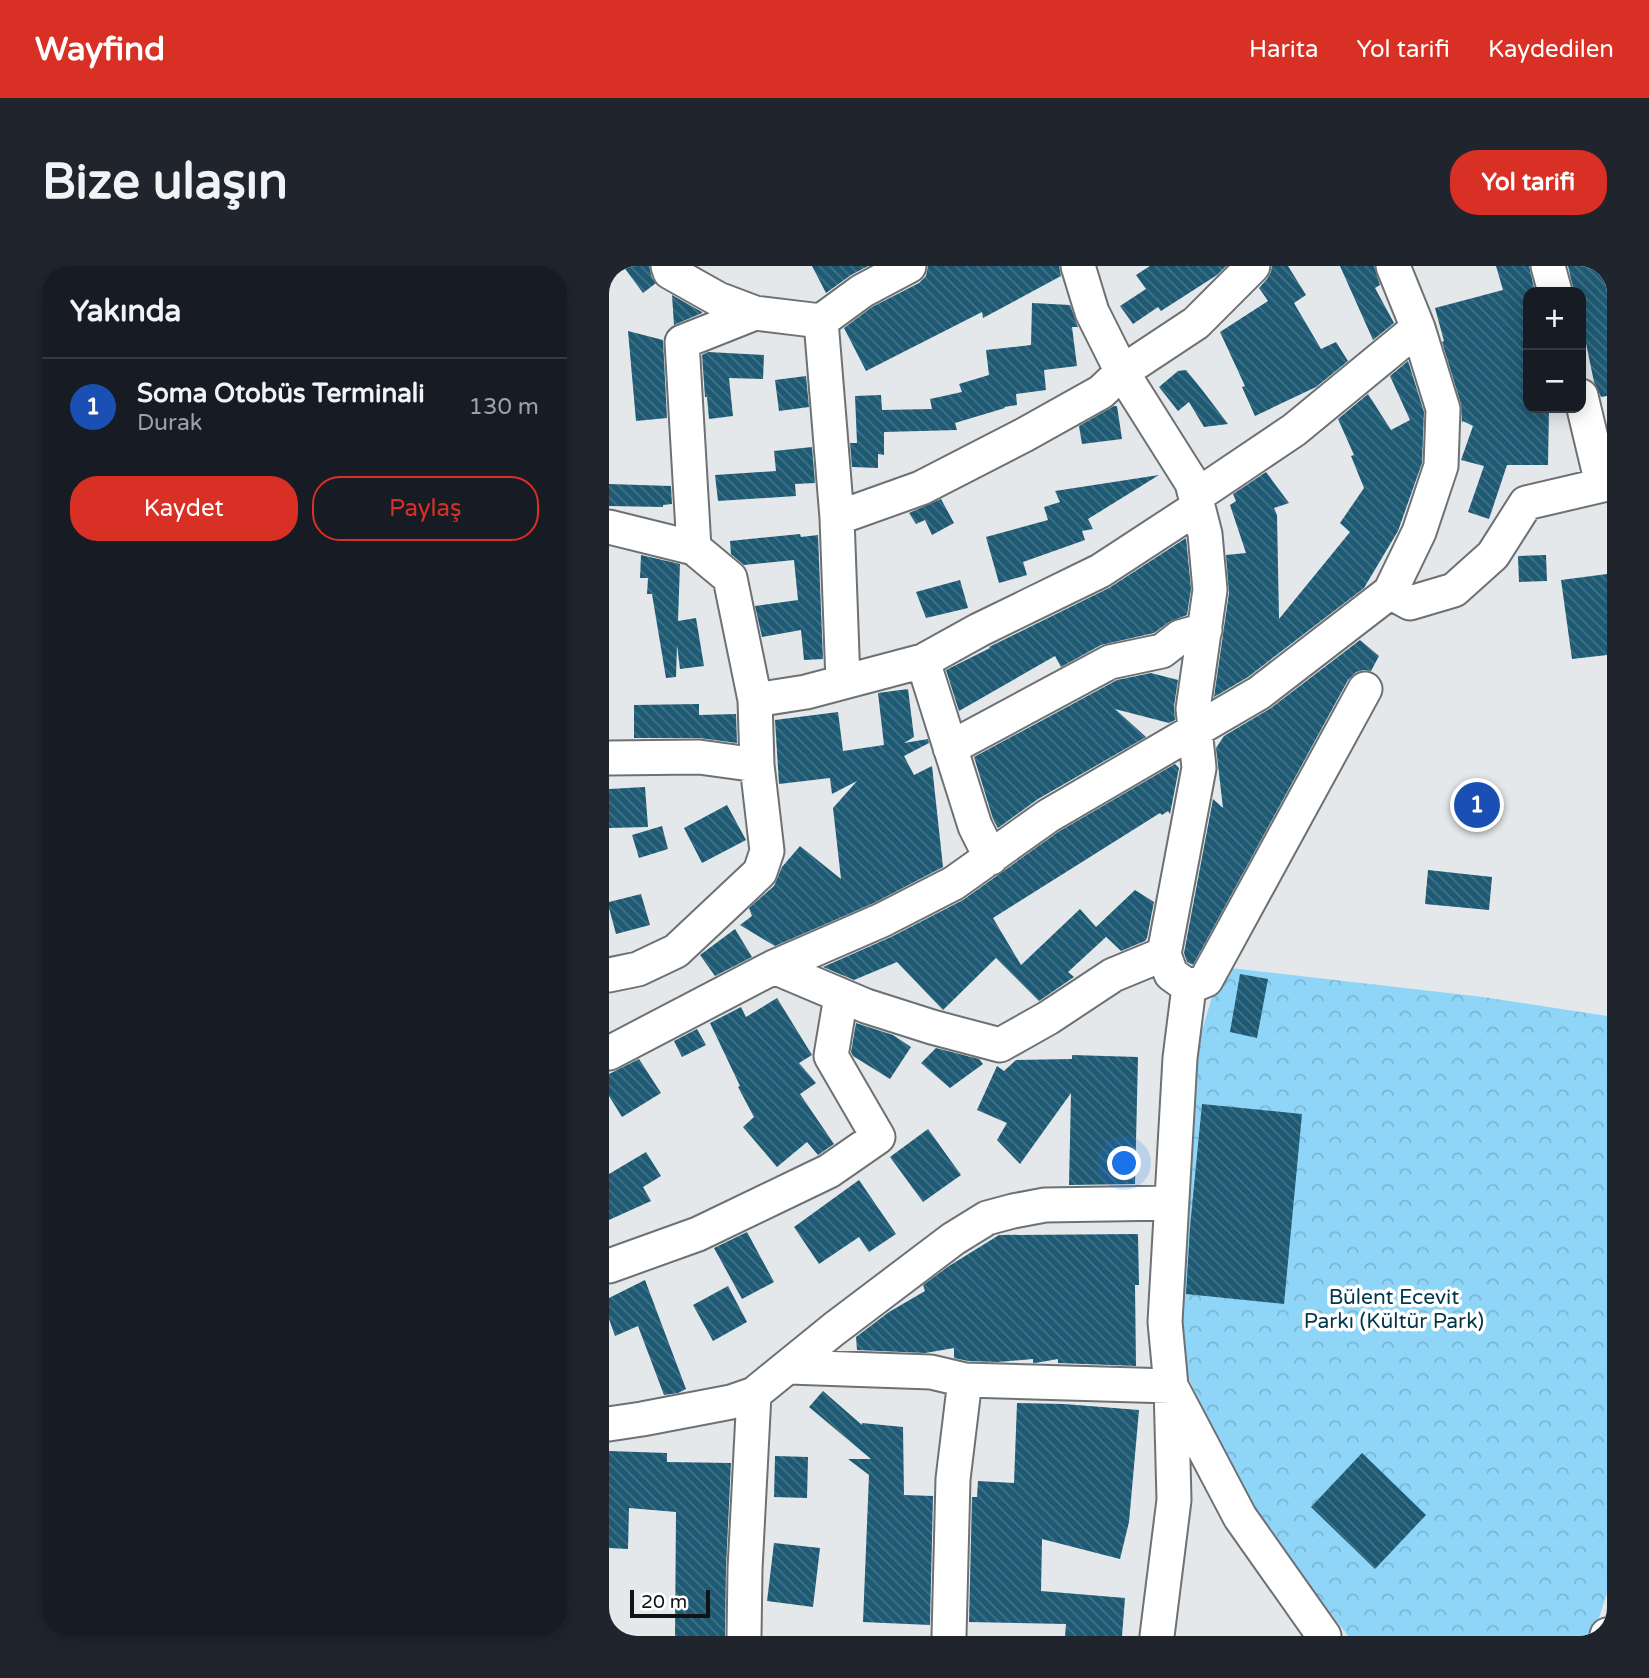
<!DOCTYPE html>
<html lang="tr">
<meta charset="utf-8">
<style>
body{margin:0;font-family:"Varela Round",sans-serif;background:#20242c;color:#f1f3f6}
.controls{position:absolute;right:21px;top:21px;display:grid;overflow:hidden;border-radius:14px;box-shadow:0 4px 18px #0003}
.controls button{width:63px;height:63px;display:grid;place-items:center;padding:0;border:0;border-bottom:2px solid #363941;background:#171b24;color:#f1f3f6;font:35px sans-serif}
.scale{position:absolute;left:21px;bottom:18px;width:80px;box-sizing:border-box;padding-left:7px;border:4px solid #111213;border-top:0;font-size:19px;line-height:24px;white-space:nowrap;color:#111213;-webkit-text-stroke:5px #fff;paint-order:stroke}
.you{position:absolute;left:516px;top:898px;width:24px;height:24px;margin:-18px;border:5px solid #fff;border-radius:50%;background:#1a73e8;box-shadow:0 0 0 10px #1a73e833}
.badge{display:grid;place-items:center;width:46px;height:46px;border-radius:50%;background:#d93025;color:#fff;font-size:23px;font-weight:700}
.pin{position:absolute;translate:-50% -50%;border:4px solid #fff;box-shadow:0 2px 7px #0006}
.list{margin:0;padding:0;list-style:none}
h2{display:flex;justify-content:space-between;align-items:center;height:91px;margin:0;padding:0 28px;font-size:30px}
h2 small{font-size:23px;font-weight:400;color:#9ea1a6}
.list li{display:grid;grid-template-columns:46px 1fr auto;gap:21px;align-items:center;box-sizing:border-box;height:98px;padding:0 28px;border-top:2px solid #363941}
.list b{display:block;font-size:26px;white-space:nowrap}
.list p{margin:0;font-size:23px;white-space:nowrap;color:#9ea1a6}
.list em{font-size:23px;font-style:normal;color:#9ea1a6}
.actions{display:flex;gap:14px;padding:21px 28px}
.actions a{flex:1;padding:16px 0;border:2px solid #d93025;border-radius:28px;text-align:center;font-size:24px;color:#d93025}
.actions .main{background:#d93025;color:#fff}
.map{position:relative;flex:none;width:998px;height:1370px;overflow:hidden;border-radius:28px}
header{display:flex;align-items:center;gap:42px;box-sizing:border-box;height:98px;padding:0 35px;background:#d93025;color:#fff}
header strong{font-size:33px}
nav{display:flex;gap:38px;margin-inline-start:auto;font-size:24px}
.intro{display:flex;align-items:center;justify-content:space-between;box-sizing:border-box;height:168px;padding:0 42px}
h1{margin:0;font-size:49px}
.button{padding:18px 32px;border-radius:28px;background:#d93025;color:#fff;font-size:24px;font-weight:700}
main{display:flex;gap:42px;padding:0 42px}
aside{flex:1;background:#171b24;border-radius:28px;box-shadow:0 4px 18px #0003}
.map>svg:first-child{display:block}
.park{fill:url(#park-crowns)}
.building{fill:url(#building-back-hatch)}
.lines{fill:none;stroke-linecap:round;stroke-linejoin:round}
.minor-casing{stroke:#6e7173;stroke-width:37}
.minor{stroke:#fff;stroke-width:33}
.labels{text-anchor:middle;stroke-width:7;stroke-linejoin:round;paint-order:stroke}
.park-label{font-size:21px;fill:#02364a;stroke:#fff}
</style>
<header>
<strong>Wayfind</strong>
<nav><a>Harita</a><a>Yol tarifi</a><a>Kaydedilen</a></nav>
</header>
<div class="intro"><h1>Bize ulaşın</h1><a class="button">Yol tarifi</a></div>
<main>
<aside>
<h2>Yakında<small></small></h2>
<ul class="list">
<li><span class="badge" style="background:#1a4fb4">1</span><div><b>Soma Otobüs Terminali</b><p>Durak</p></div><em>130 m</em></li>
</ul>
<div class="actions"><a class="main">Kaydet</a><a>Paylaş</a></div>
</aside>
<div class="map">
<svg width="998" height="1370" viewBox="0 0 998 1370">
<defs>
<pattern id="park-crowns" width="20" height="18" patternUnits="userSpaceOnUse" patternTransform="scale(1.75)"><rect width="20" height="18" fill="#8fd5f8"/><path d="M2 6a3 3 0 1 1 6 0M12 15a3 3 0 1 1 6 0" fill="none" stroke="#7ab6d4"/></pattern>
<pattern id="building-back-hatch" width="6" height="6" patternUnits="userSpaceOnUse" patternTransform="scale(1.75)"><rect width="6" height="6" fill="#1e5a74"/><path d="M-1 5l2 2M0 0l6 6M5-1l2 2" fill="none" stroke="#447285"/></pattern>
</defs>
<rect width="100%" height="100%" fill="#e4e8ea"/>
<!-- park -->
<path class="park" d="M 612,701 L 874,731 L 998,750 L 998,1327 L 984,1370 L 739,1370 L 638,1236 L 580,1113 L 570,1056 L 587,784 Z"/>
<!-- building -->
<path class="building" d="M 14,0 L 40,0 L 43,12 L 47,17 L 34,27 Z
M 203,0 L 259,0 L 242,9 L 217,27 Z
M 319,0 L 450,0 L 452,10 L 374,52 L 373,46 L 257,105 L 235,62 L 263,41 L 310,17 L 317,10 Z
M 541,0 L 617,0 L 608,9 L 552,45 L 549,41 L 524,58 L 511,40 L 537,23 L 527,9 Z
M 663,0 L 679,0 L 697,29 L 685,37 L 712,83 L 727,76 L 739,95 L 707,121 L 646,150 L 633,121 L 636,120 L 611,66 L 659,35 L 650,22 L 658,13 L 662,6 Z
M 731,0 L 765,0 L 771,19 L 766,22 L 785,57 L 764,74 Z
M 887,0 L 920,0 L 926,26 L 919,26 L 919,142 L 940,142 L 939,199 L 898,199 L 880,253 L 859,246 L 875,200 L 852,194 L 864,160 L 854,155 L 853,157 L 852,138 L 833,76 L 835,75 L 826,42 L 894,24 Z
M 959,0 L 998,0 L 998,130 L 992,131 L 985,116 L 972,53 L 972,26 L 965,26 Z
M 63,29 L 93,46 L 93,47 L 65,59 Z
M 423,37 L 461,39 L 469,61 L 463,61 L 468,100 L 435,104 L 437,124 L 407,128 L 408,139 L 395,141 L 396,142 L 346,157 L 348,164 L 275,166 L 275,189 L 269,188 L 269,202 L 243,201 L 241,177 L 248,177 L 246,130 L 272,129 L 273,144 L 323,143 L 321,133 L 353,126 L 350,118 L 380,109 L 377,84 L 422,79 Z
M 19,65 L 54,74 L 58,152 L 27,155 Z
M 99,86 L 155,89 L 154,113 L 120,112 L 124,150 L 100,153 L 98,131 L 96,131 L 93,89 Z
M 799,95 L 815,146 L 813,197 L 789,265 L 755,322 L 639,411 L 605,431 L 620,327 L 617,289 L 637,287 L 621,239 L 627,235 L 624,228 L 657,206 L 680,237 L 665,242 L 668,249 L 670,353 L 741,266 L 731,257 L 755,222 L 742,190 L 745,189 L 729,153 L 759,128 L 782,164 L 801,154 L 781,110 Z
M 577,104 L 594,125 L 619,158 L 595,161 L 580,136 L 569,145 L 550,121 L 569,105 Z
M 197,110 L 200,141 L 170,145 L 166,114 Z
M 505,140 L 508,140 L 513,173 L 473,178 L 470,160 Z
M 203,181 L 206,217 L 186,218 L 187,230 L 109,235 L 106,209 L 167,205 L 165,185 Z
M 550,209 L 479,253 L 484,263 L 473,265 L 476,274 L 414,296 L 418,309 L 390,317 L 377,271 L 439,254 L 435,241 L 451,236 L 446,225 Z
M 0,218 L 62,220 L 63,238 L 54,239 L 54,241 L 0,240 Z
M 332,233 L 345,257 L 323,269 L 316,254 L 307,258 L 300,247 Z
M 191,268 L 192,271 L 209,269 L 214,393 L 195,394 L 192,364 L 153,371 L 146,340 L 189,334 L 185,294 L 135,299 L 122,288 L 121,275 Z
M 577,272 L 582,323 L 578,349 L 560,356 L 545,367 L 492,379 L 452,401 L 446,390 L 350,445 L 337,404 L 381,382 L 380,381 L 500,322 Z
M 32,289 L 71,298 L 69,355 L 87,352 L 95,400 L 71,403 L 68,379 L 67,411 L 57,412 L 43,328 L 38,328 L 39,312 L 31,312 Z
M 937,289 L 938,315 L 910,316 L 909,290 Z
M 998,308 L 998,389 L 963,393 L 952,314 Z
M 351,314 L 359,342 L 317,352 L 307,326 Z
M 751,374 L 770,390 L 762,405 L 755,404 L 747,406 L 739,414 L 584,699 L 578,696 L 575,687 L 604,533 L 614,542 L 607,482 L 615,470 L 662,442 Z
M 542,407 L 569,414 L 565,440 L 566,454 L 560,457 L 506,443 L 537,471 L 429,533 L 389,562 L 384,553 L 365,491 L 508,414 Z
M 299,423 L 305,471 L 295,477 L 319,473 L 320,477 L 295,490 L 305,509 L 323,500 L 334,601 L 265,637 L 166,680 L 131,659 L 143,650 L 140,642 L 165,620 L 173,601 L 191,580 L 232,613 L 224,542 L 248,515 L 223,528 L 221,512 L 170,518 L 166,454 L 229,446 L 234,485 L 275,479 L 269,427 Z
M 90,438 L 90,449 L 127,448 L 128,477 L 90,472 L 25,472 L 25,439 Z
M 566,498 L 570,502 L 561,548 L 559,545 L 553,549 L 551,547 L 384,652 L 412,699 L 471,643 L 487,661 L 526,624 L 545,636 L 538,672 L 536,675 L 512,685 L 494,668 L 497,671 L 459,706 L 465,711 L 430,735 L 387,692 L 334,744 L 288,696 L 245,714 L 214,701 L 282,671 L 354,634 L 449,566 Z
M 36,521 L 39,561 L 0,562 L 0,523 Z
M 118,539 L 137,574 L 93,597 L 75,562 Z
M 53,560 L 59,583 L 30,592 L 23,569 Z
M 819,604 L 883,611 L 880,644 L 816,638 Z
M 32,628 L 41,659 L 7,668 L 0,642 L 0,636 Z
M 126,663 L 143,691 L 106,710 L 91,689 Z
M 631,708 L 659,713 L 648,772 L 621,766 Z
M 168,732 L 203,789 L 190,797 L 207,817 L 191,828 L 225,878 L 209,889 L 198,876 L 168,901 L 134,861 L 145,851 L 129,821 L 131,820 L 101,757 L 132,741 L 137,751 Z
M 247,757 L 284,769 L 302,781 L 281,813 L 244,790 L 242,786 Z
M 88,763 L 97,779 L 73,791 L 65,775 Z
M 327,782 L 370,793 L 374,798 L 341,822 L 312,797 Z
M 463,789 L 529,791 L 526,918 L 460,919 L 462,827 L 411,898 L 388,874 L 398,857 L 368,844 L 388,800 L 395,805 L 407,794 L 463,793 Z
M 30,793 L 52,827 L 13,851 L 0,830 L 0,808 Z
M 593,838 L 693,848 L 675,1038 L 577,1028 L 581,961 Z
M 319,863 L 352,909 L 314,936 L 281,891 Z
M 37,886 L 52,910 L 34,921 L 42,935 L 0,954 L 0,908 Z
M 250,914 L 287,968 L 260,986 L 250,971 L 210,998 L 185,961 Z
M 138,966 L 165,1016 L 133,1033 L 105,982 Z
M 529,968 L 530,1019 L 526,1019 L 527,1100 L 449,1097 L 449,1093 L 426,1097 L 424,1097 L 424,1093 L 389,1096 L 359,1095 L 345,1092 L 345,1082 L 316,1087 L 248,1084 L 247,1071 L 280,1046 L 316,1025 L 314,1019 L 340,1000 L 390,969 Z
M 36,1014 L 77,1123 L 69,1127 L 55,1129 L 29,1060 L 6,1070 L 0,1053 L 0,1032 Z
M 119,1020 L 138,1056 L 104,1075 L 84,1039 Z
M 214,1125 L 253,1159 L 253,1157 L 294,1161 L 295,1229 L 324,1230 L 321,1359 L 254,1356 L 260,1209 L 239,1193 L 262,1193 L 200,1141 Z
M 408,1137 L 455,1138 L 530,1144 L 520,1256 L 511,1293 L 433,1273 L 432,1325 L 516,1332 L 513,1370 L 456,1370 L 457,1358 L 360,1356 L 363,1231 L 368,1231 L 369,1215 L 405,1217 Z
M 0,1185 L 58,1187 L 58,1196 L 122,1197 L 117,1302 L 116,1370 L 66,1370 L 67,1246 L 20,1242 L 19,1283 L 0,1282 Z
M 753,1187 L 817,1249 L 766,1303 L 702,1241 Z
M 166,1190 L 199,1191 L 198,1232 L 165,1231 Z
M 165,1277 L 211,1282 L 204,1341 L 158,1335 Z"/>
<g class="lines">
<!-- minor casing -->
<g class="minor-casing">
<path id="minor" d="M 59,0 L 61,6 L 109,33 L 146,47 L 212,55 L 253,25 L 300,0
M 469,0 L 483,46 L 513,106 L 583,217 L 596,268 L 601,324 L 584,443 L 590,502 L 555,688 L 562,708 L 580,721 L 571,792 L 556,1056 L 562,1120 L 565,1234 L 548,1370
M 939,0 L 946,26
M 212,55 L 228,252 L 234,416
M 972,130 L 993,218
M 587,230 L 685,164 L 809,62
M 228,252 L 312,222 L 415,169 L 492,126 L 513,106 L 587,57 L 644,0
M 0,261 L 85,282 L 121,312 L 146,434 L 148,499 L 158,585 L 151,606 L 67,685 L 29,703 L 0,709
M 85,282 L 73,76 L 146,47
M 781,326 L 801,337 L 845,324 L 884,289 L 917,237 L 998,218
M 314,395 L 366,560 L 382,592
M 146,434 L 197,426 L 314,395 L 370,364 L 491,305 L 589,241
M 341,482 L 501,396 L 553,385 L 571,371 L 596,364
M 0,492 L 90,491 L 148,499
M 165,701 L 257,740 L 323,761 L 391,779 L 439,752 L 504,709 L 555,688
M 580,721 L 597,714 L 756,423
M 0,787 L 165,701 L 273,654 L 345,617 L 439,550 L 650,427 L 781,326 L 810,266 L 832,200 L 834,143 L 809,62 L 784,0
M 0,1000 L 89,968 L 220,905 L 269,871 L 222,790 L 232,730
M 180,1101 L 322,1106 L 356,1114 L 562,1120 L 631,1251 L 715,1370
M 0,1158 L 33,1153 L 122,1136 L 145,1128 L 225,1063 L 344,973 L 378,952 L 404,945 L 436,939 L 562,937
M 135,1370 L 136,1303 L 145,1128
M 340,1370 L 344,1213 L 356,1114
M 998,1370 L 998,1369"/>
</g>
<!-- minor -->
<use href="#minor" class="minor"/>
</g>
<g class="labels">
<!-- park labels -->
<g class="park-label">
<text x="785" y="1038">Bülent Ecevit<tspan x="785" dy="24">Parkı (Kültür Park)</tspan></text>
</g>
</g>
</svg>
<div class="controls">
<button>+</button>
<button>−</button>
</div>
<div class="scale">20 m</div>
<div class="you"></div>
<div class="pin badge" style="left:868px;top:539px;background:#1a4fb4">1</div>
</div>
</main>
